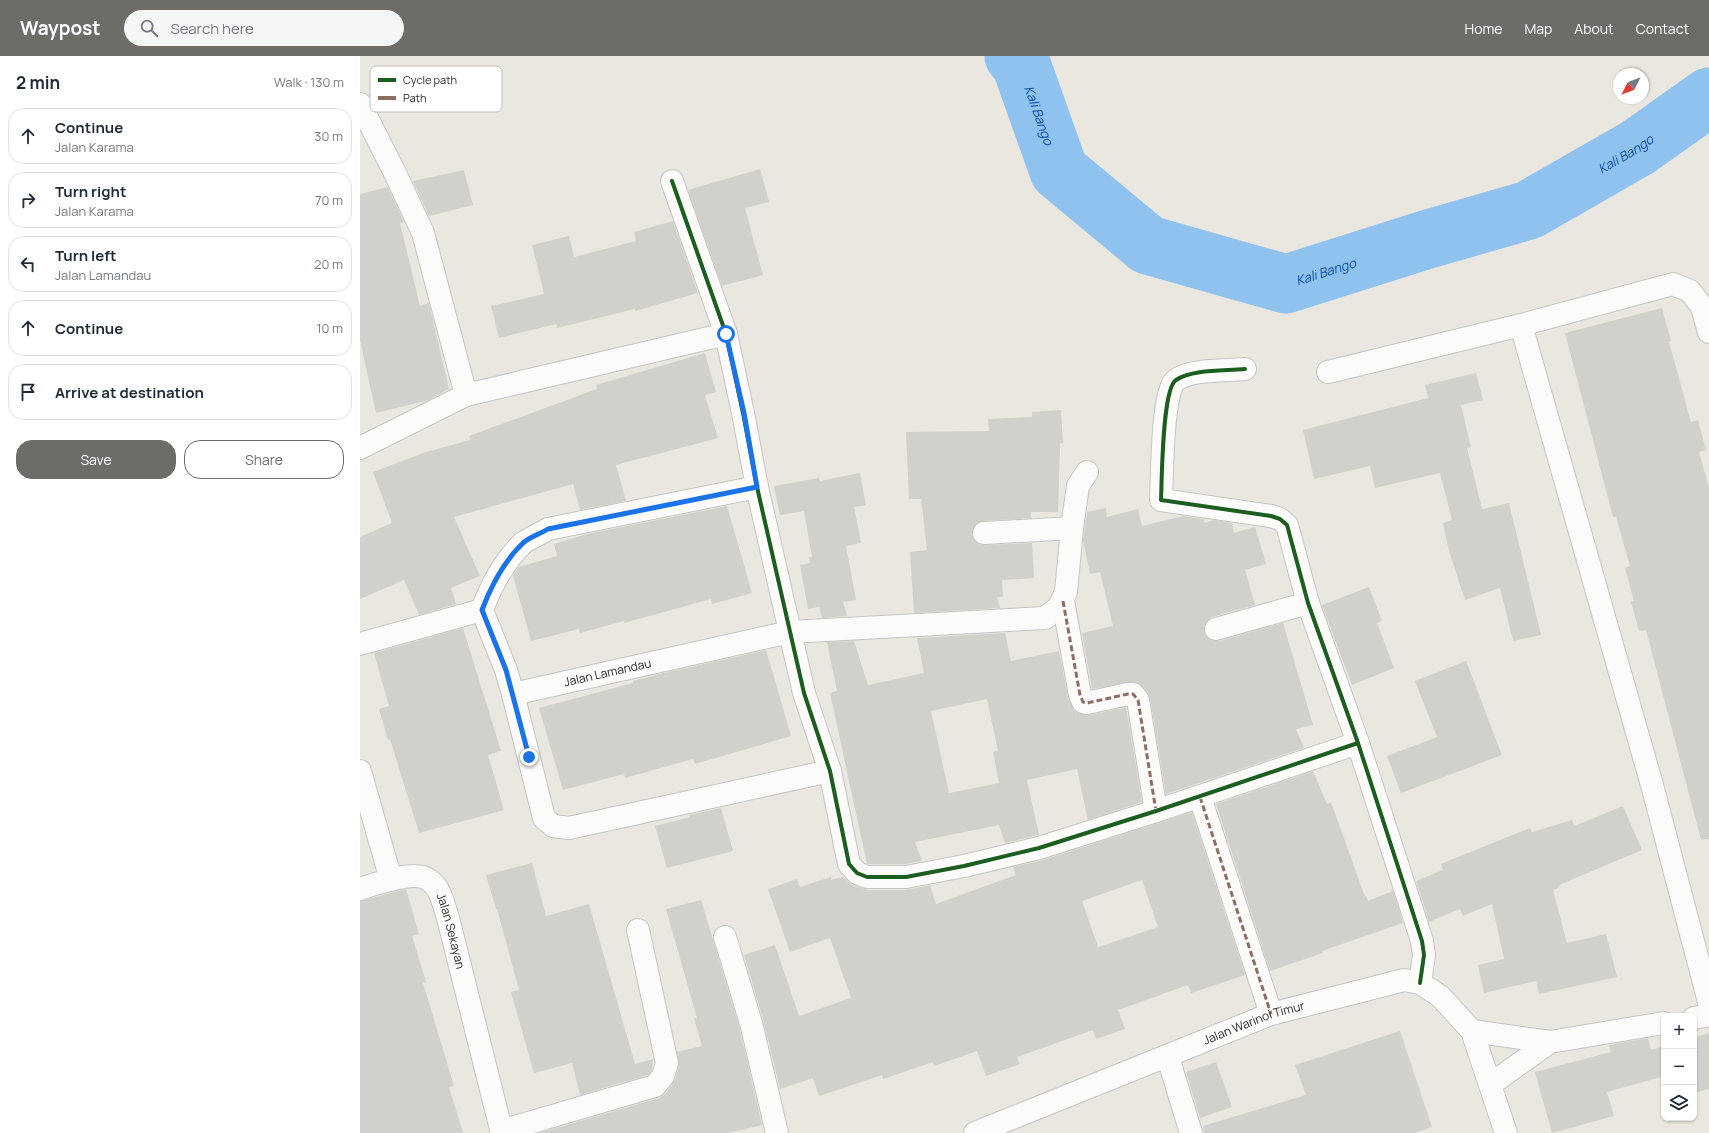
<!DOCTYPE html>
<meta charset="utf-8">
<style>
body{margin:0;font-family:Manrope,sans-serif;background:#f6f6f7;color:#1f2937}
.controls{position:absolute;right:12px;bottom:12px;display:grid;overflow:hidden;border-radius:8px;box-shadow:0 1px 3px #0004}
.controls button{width:36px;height:36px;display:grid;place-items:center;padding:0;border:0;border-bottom:1px solid #e0e1e3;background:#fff;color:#1f2937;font:20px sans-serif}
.compass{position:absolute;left:1253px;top:12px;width:36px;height:36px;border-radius:50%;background:#fff;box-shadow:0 1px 3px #0004;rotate:228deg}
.stop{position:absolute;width:12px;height:12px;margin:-9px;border:3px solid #1a73e8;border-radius:50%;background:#fff}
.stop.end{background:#1a73e8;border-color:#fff;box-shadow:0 1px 4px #0008}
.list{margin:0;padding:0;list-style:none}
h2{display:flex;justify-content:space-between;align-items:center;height:52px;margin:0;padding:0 16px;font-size:17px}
h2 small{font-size:13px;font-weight:400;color:#747a83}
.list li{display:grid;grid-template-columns:26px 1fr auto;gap:12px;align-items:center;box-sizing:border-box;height:56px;margin:0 8px 8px;padding:0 8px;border:1px solid #e0e1e3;border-radius:16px}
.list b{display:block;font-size:15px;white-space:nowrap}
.list p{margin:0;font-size:13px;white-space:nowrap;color:#747a83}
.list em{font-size:13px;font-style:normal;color:#747a83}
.actions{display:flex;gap:8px;padding:12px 16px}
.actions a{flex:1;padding:9px 0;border:1px solid #6d6c69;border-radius:16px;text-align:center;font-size:14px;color:#6d6c69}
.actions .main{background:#6d6c69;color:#fff}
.icon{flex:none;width:22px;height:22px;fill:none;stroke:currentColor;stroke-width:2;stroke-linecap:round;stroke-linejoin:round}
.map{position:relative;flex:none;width:1349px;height:1077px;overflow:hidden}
header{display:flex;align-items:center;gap:24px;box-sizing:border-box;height:56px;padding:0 20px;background:#6d6c69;color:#fff}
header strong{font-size:19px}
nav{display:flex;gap:22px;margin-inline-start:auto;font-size:14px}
.search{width:280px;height:36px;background:#f6f6f7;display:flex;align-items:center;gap:10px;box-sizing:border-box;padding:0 14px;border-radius:22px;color:#747a83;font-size:15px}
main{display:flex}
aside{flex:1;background:#fff}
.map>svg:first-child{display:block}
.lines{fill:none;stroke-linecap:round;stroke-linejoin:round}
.river{stroke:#8fc2ee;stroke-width:59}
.building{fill:#d2d0ca;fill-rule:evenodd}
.minor-casing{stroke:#c6c5c5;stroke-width:24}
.minor{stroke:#fcfbfa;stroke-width:22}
.quiet{stroke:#8d6e63;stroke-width:3;stroke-dasharray:6 3;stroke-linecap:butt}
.cycleway-casing{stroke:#fff;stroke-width:6}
.cycleway{stroke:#1b5e20;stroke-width:4}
.route{stroke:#1a73e8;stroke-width:5}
.labels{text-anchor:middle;stroke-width:3;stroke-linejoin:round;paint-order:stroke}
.street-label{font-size:12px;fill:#2a2a2a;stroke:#fff}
.water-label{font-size:13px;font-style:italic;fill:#074ca1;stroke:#fff}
.key{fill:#fff;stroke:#bfbfbf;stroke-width:1}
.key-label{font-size:11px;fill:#2a2a2a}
</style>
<header>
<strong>Waypost</strong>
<div class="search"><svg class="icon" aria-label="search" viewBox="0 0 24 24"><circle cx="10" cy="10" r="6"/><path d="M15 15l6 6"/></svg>Search here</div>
<nav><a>Home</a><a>Map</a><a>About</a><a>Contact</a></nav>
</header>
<main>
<aside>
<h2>2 min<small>Walk · 130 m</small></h2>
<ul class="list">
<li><svg class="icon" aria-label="ahead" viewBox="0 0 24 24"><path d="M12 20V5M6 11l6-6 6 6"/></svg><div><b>Continue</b><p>Jalan Karama</p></div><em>30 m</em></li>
<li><svg class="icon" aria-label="right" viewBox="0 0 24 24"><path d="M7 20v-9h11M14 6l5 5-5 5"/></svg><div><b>Turn right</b><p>Jalan Karama</p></div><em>70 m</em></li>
<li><svg class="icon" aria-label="left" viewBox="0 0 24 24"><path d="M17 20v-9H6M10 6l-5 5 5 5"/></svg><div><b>Turn left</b><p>Jalan Lamandau</p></div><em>20 m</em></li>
<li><svg class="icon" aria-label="ahead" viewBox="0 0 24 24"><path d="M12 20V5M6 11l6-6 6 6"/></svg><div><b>Continue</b></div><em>10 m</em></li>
<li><svg class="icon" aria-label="arrive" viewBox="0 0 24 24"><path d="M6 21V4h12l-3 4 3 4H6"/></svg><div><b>Arrive at destination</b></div></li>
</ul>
<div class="actions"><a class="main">Save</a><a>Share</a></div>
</aside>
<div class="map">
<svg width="1349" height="1077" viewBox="0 0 1349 1077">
<rect width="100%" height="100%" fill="#e9e7df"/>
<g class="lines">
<!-- river -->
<path class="river" id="s1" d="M 654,0 L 661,8 L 699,115 L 788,189 L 926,228 L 1065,184 L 1169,154 L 1277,92 L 1349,41"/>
</g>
<!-- building -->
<path class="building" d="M 400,113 L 409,146 L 385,152 L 403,219 L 362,230 L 328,134 Z
M 104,114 L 113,149 L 69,160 L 53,125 Z
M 28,131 L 44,166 L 40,167 L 60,250 L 69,247 L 89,333 L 69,344 L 16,357 L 0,284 L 0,138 Z
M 313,165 L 338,237 L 275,255 L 275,253 L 197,272 L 196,268 L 139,282 L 131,250 L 184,238 L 172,189 L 209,180 L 214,201 L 276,185 L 274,176 Z
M 1302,252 L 1311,285 L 1309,286 L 1331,366 L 1338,364 L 1346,394 L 1339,396 L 1349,432 L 1349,783 L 1341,784 L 1286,574 L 1279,575 L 1271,546 L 1274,545 L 1265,512 L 1270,510 L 1256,461 L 1253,461 L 1205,277 Z
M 345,297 L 356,336 L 345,339 L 358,382 L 256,409 L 266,445 L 220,454 L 213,428 L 94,461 L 120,520 L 91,532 L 96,548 L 59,559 L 44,524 L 0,543 L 0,481 L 32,467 L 13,416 L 66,396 L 110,384 L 109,380 L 237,333 L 236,329 Z
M 1116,317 L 1123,344 L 1101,349 L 1111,391 L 1107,392 L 1122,453 L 1149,447 L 1181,579 L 1153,585 L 1140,532 L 1105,544 L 1089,495 L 1083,467 L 1092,464 L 1080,417 L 1015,432 L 1010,410 L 954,423 L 943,374 L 1068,342 L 1065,329 Z
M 701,354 L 703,387 L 700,388 L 698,456 L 671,456 L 671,462 L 623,465 L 617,467 L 613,472 L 612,477 L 614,484 L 619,488 L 624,489 L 672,487 L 674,522 L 642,524 L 643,541 L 637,541 L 640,552 L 554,557 L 550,496 L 567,494 L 561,443 L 549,443 L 546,376 L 629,375 L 628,363 L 672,361 L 672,356 Z
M 500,417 L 506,449 L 494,451 L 501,487 L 486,490 L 496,544 L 483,546 L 487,560 L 462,562 L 459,551 L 448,553 L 440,509 L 450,507 L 449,501 L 452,501 L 444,455 L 420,459 L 414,430 L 459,422 L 460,425 Z
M 367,450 L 392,537 L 352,548 L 351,543 L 264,567 L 264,565 L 220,577 L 219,573 L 171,585 L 153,519 L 159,511 L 197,500 L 194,488 L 227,478 Z
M 746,452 L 747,461 L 778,453 L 782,470 L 823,460 L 843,463 L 845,467 L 854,464 L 872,467 L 874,477 L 895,471 L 906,508 L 885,514 L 895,549 L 852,561 L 847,565 L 844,570 L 844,576 L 848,582 L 853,585 L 859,585 L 923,567 L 953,669 L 936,673 L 944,692 L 806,738 L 790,642 L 788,636 L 779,627 L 773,626 L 732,633 L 722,577 L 753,570 L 740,516 L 730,518 L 723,484 L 727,456 Z
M 1009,531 L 1022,565 L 1017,567 L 1034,612 L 992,629 L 962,549 Z
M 103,572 L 141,695 L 128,699 L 144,754 L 59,777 L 30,683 L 28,684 L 19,653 L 29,650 L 14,597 Z
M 645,577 L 651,605 L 699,595 L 708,641 L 715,656 L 730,659 L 766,651 L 782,746 L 728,764 L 717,713 L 667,724 L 679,779 L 645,787 L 639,769 L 555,786 L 562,805 L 545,808 L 507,808 L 470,637 L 477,635 L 467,586 L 494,585 L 508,629 L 564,617 L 557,582 ZM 627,643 L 638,695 L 633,696 L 639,727 L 589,737 L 571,655 Z
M 406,594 L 431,680 L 335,708 L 333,703 L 265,722 L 264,718 L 203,734 L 179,652 L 273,627 L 273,625 L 299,618 Z
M 1106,605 L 1142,699 L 1041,737 L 1027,700 L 1077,681 L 1055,625 Z
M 953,715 L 967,748 L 971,746 L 1005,841 L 1006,840 L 1008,845 L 1033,835 L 1043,867 L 962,895 L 963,897 L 910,915 L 856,748 Z
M 1263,750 L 1282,794 L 1199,829 L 1200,831 L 1193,834 L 1207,887 L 1246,878 L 1257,921 L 1179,938 L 1176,925 L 1124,937 L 1118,909 L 1144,903 L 1132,848 L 1103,860 L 1100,853 L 1069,866 L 1056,825 L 1083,814 L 1081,808 L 1170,772 L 1172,776 L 1212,764 L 1214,770 Z
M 361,752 L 373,795 L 307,812 L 295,770 L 330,761 L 329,759 Z
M 832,756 L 885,919 L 831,937 L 828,929 L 758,954 L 765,973 L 736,983 L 733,974 L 657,1001 L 660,1008 L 626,1020 L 617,995 L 574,1010 L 573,1006 L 523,1023 L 522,1019 L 459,1040 L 453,1022 L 420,1033 L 403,963 L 384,899 L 415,889 L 439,960 L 491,942 L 470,882 L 430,896 L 408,833 L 437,823 L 440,831 L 471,821 L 471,824 L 483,821 L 492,829 L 507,834 L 546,834 L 570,829 L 576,848 L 656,819 L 653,811 L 683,804 ZM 782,824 L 798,871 L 738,891 L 722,845 Z
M 172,807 L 186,860 L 229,848 L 275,1008 L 293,1003 L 292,1014 L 288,1019 L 220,1039 L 212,1007 L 174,1017 L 151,936 L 159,934 L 137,853 L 136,853 L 126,819 Z
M 46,833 L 59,878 L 52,880 L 66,926 L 63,927 L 94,1030 L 89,1031 L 103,1077 L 0,1077 L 0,845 Z
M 341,844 L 379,970 L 402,1069 L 369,1077 L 179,1077 L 299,1042 L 305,1038 L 315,1024 L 319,1010 L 317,996 L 342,990 L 334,962 L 337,962 L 306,853 Z
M 1040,975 L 1072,1071 L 1055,1077 L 844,1077 L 843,1070 L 946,1039 L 935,1009 Z
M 1349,977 L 1349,1033 L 1334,1037 L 1334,982 Z
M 1288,982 L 1291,994 L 1304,990 L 1304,1031 L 1301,1021 L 1247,1036 L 1254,1060 L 1192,1077 L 1175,1016 L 1251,996 L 1249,989 Z
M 856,1006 L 872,1051 L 840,1062 L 826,1016 Z"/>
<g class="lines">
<!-- minor casing -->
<g class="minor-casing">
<g id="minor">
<path d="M 0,48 L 35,117 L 63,177 L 106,339"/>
<path d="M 312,125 L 366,278 L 383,357 L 397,431 L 444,637 L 470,715 L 489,808 L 497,817 L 507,821 L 546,821 L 604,810 L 679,792 L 796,755 L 998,687"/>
<path d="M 1161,269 L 1292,729 L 1349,946"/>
<path d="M 885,313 C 865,315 832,313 816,324 C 802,333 802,424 801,444 L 911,460 L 920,463 L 927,469 L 948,547 L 998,687 L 1062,885 L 1064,899 L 1060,927"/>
<path d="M 968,316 L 1161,269 L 1313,228 L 1330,235 L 1342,251 L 1349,276"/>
<path d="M 0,392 L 106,339 L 366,278"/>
<path d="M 624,477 L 712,472"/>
<path d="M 703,545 L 720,639 L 723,646 L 727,647 L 768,638 L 773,638 L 778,644 L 796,755"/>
<path d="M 122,554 L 146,614 L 153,638 L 184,762 L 193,770 L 209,772 L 470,715"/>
<path d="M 122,554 C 131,530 144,505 163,487 C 170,482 180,478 188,473 L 397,431"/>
<path d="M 856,573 L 948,547"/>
<path d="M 0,588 L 122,554"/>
<path id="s2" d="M 153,638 L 430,576 L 685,562 L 699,551 L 706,536 L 712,472 L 718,430 L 727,416"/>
<path d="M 0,715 L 31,824"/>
<path d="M 840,741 L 911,958"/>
<path id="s3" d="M 0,833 C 16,828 54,813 69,824 C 81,832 84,850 88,862 L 142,1077"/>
<path d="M 365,881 L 391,967 L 417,1077"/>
<path d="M 1334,962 L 1349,959"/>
<path d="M 1112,975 L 1190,986 L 1304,967"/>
<path d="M 808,1001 L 831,1077"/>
<path d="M 1131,1028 L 1190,986"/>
<path d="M 141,1075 L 295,1030 L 303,1020 L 307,1007 L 278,874"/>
<path id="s4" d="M 615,1077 L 911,958 L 1044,924 L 1060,927 L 1080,940 L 1112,975 L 1146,1077"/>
</g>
</g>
<!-- minor -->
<use href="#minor" class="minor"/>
<!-- quiet -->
<path class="quiet" d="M 703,545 L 720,639 L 723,646 L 727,647 L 768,638 L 773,638 L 778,644 L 796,755
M 840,741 L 911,958"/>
<!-- cycleway casing -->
<g class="cycleway-casing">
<path id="cycleway" d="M 312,125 L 366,278 L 383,357 L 397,431 L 444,637 L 470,715 L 489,808 L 497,817 L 507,821 L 546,821 L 604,810 L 679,792 L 796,755 L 998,687
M 885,313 C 865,315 832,313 816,324 C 802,333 802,424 801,444 L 911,460 L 920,463 L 927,469 L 948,547 L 998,687 L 1062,885 L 1064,899 L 1060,927"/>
</g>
<!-- cycleway -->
<use href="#cycleway" class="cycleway"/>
</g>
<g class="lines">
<!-- route -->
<path class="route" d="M 169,701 L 146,614 L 122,554 C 131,530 144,505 163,487 C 170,481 180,478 188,473 L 397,431 L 384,357 L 366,278"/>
</g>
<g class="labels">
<!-- street labels -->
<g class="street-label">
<text dy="4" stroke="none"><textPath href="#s2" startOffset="97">Jalan Lamandau</textPath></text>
<text dy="4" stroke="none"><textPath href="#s3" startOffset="128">Jalan Sekayan</textPath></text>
<text dy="4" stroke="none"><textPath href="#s4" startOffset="300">Jalan Warinoi Timur</textPath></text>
</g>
<!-- water labels -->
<g class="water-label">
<text dy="5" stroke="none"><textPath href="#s1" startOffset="65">Kali Bango</textPath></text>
<text dy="5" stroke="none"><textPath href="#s1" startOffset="749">Kali Bango</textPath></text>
<text dy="5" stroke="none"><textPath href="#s1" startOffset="425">Kali Bango</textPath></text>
</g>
</g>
<!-- legend -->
<rect x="10" y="10" width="132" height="46" rx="6" class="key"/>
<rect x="18" y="22" width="18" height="4" fill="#1b5e20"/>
<rect x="18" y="40" width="18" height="4" fill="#8d6e63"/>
<g class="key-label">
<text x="43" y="28">Cycle path</text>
<text x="43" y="46">Path</text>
</g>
</svg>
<div class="controls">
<button>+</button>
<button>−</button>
<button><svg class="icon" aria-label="layers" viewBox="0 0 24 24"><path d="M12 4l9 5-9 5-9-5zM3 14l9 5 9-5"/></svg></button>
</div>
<svg class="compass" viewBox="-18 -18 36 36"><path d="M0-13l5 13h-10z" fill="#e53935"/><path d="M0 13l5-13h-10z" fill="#747a83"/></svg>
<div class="stop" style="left:366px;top:278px"></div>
<div class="stop end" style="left:169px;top:701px"></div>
</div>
</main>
